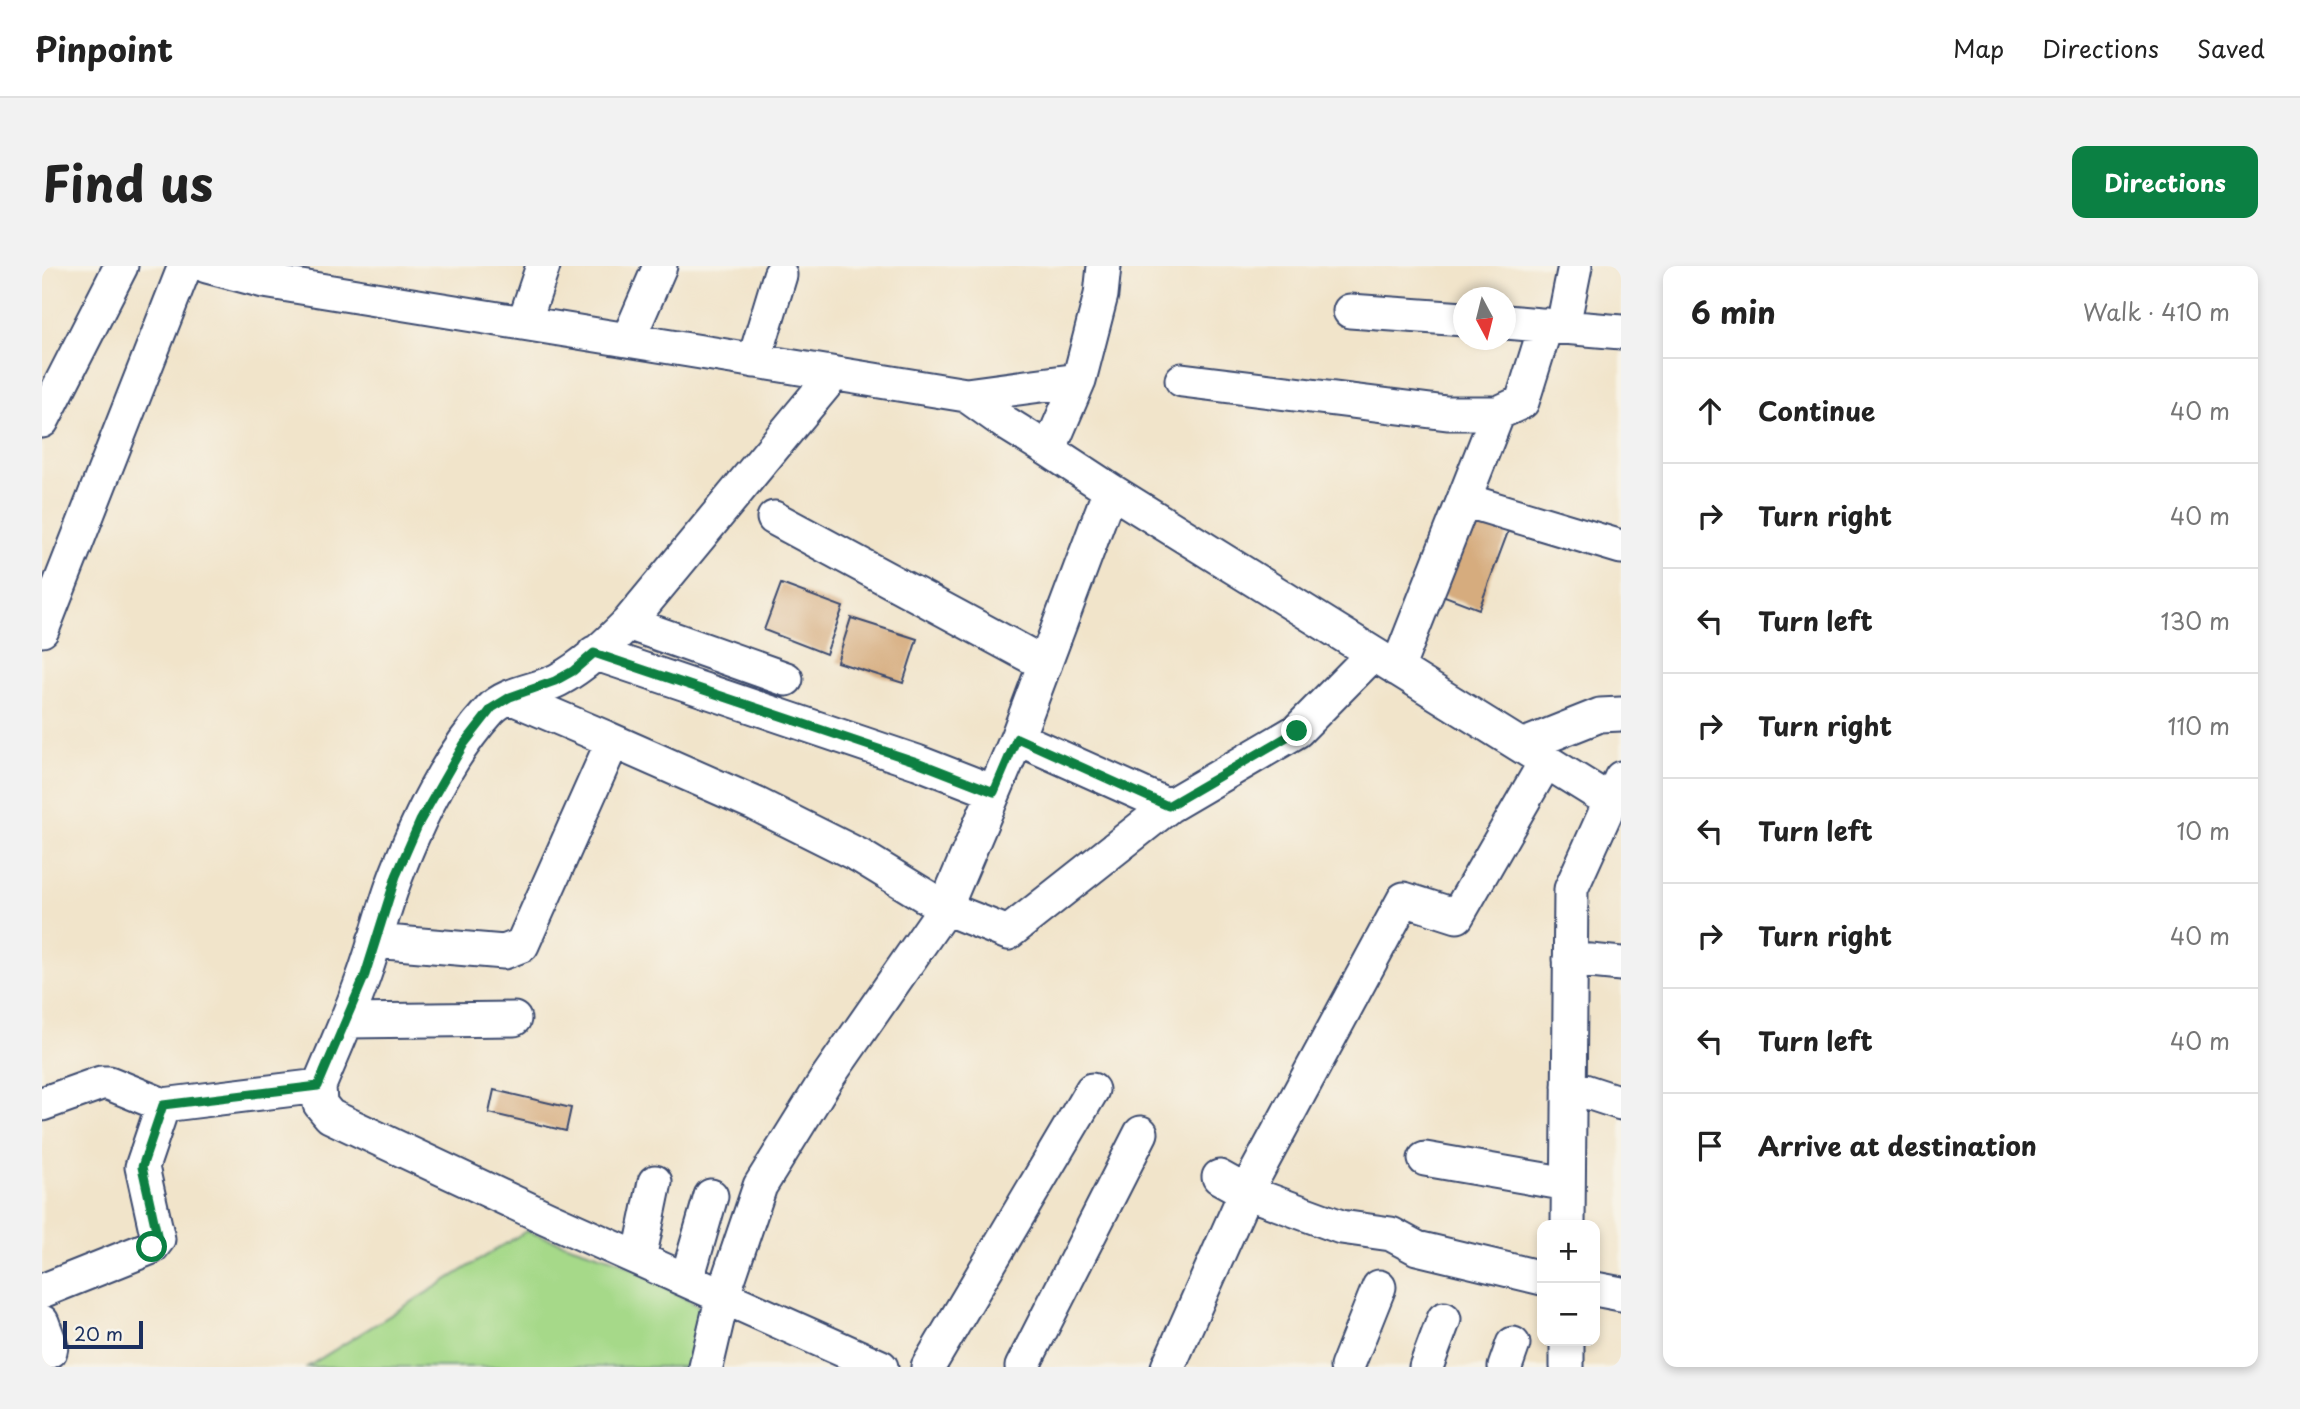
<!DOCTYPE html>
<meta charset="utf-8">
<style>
body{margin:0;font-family:"Playpen Sans",sans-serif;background:#f2f2f2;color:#222}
.controls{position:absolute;right:21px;bottom:21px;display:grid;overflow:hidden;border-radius:14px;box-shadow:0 4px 10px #0003}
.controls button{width:63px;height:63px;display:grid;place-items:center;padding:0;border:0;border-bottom:2px solid #e0e0e0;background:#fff;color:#222;font:35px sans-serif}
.compass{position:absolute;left:1411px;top:21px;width:63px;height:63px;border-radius:50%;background:#fff;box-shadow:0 4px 10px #0003;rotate:173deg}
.scale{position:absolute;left:21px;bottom:18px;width:80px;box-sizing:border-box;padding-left:7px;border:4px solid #1b2f5e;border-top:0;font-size:19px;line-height:24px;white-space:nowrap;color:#1b2f5e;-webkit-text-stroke:5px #f7f3e8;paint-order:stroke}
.stop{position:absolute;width:21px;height:21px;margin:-16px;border:5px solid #0b8043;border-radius:50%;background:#fff}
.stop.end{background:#0b8043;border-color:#fff;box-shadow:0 2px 7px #0008}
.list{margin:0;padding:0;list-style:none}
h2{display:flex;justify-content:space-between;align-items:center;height:91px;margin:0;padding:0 28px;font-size:30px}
h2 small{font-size:23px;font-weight:400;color:#767676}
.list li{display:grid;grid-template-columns:46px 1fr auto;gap:21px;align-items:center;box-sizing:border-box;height:105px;padding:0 28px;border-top:2px solid #e0e0e0}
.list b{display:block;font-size:26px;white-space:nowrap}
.list em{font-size:23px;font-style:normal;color:#767676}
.icon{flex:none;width:38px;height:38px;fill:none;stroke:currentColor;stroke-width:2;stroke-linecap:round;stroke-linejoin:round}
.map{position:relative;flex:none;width:1579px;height:1101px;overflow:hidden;border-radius:14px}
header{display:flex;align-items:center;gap:42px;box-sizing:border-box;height:98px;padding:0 35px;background:#fff;border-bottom:2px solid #e0e0e0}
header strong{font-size:33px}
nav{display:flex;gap:38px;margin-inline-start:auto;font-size:24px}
.intro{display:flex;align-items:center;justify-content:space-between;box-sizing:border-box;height:168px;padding:0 42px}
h1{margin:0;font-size:49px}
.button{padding:18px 32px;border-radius:14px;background:#0b8043;color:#fff;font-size:24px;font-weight:700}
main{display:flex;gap:42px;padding:0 42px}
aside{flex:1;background:#fff;border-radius:14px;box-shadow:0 4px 10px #0003}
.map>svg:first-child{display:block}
.green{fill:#a6d989;stroke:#608474;stroke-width:2}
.building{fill:#d6ac7e}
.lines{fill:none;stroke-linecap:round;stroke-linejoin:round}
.minor-casing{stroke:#3b4a6e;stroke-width:37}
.minor{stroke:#fff;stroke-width:33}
.route{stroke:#0b8043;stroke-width:9}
</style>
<header>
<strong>Pinpoint</strong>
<nav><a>Map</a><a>Directions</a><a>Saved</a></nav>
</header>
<div class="intro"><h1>Find us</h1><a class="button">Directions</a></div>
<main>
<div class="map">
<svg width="1579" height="1101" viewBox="0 0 1579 1101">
<rect width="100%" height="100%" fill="#f7f3e8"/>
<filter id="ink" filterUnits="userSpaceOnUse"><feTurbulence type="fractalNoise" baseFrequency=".0143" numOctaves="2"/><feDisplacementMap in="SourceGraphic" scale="14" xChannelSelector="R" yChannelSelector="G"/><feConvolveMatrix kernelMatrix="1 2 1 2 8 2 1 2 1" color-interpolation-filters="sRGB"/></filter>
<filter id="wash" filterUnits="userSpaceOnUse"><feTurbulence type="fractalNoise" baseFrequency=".00686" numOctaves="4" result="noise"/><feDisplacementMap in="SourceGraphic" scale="28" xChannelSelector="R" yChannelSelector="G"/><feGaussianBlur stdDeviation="1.57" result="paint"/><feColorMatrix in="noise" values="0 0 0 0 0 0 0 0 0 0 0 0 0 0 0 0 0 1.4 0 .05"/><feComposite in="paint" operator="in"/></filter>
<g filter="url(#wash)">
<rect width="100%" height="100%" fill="#f1e4ca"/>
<!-- green -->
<path class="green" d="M 484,965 L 577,995 L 686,1057 L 678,1101 L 265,1101 Z"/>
<g id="blocks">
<!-- building -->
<path class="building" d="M 1430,250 L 1467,263 L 1437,343 L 1400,329 Z
M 739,318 L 801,341 L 784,388 L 722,364 Z
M 809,352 L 875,373 L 861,417 L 795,396 Z
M 452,824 L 529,842 L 524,865 L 447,847 Z"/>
</g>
</g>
<g filter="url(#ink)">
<use href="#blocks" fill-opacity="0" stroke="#3b4a6e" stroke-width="2"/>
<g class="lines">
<!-- minor casing -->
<g class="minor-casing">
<path id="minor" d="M 165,0 L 222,15
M 227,0 L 222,15 L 924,129 L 1037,114
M 1308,45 L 1422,53
M 1464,56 L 1579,66
M 482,57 L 501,0
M 1521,60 L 1533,0
M 586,74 L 618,0
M 712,95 L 738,9
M 792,108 L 586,357 C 565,378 542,400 516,414 C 495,425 465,426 448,444 C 406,490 376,553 354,610 C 341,644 333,679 321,712 C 308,749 292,784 277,820 L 278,838 L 288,850 L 505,952 L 839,1101
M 1140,114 L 1405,147 L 1456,147 L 1480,136 L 1504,59
M 924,129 L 962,156 L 1007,184
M 0,155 L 79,0
M 1068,224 L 1568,535
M 1422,234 L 1579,281
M 732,252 L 1003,398
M 586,357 L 744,413
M 0,364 L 143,0
M 552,387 L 875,496 L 952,526
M 1355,403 L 1456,147
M 562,471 L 714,538 L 818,590 L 903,642 L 966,667 L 1127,540 L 1255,465 L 1331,388
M 975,472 L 1127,540
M 1480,480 L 1558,449 L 1579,448
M 332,675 L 462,686 L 480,679 L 566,486 L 562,471 L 468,431
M 1528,693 L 1579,698
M 305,755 L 472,753
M 1527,820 L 1579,837
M 0,838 L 59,817 L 67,817 L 121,839 L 277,820
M 1383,893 L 1526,918
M 1177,911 L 1204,926 L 1299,961 L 1349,968 L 1375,982 L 1500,1012
M 1526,959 L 1529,623 L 1579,512
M 597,993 L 613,916
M 645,1013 L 669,930
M 1553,1023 L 1579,1028
M 0,1025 L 110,981 L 116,973 L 100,901 L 121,839
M 0,1056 L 9,1080 L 8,1085 L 0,1088
M 1525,1075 L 1525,1101
M 664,1101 L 681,1029 L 718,920 L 785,812 L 903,642 L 975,472 L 1068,224 L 1007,184 L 1037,114 L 1059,29 L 1062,0
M 886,1101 L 1050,824
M 980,1101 L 1099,867
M 1126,1101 L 1204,926 L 1362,633 L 1415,650 L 1504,495
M 1305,1101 L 1337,1021
M 1384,1101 L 1402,1053
M 1463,1101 L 1471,1078"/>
</g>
<!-- minor -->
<use href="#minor" class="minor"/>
</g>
</g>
<g class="lines" filter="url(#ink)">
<!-- route -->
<path class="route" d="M 110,981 L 116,973 L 100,901 L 121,839 L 276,820 L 323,709 L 354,610 L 378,555 L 422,478 L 450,442 L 468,431 L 513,415 L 531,405 L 552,387 L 875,496 L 952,526 L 975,472 L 1126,540 L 1255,465"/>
</g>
</svg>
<div class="controls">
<button>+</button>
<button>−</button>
</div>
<svg class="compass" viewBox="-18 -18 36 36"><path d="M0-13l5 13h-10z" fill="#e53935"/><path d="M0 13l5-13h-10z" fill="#767676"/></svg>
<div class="scale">20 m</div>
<div class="stop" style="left:110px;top:981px"></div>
<div class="stop end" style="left:1255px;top:465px"></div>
</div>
<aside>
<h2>6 min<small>Walk · 410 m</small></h2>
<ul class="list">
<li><svg class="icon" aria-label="ahead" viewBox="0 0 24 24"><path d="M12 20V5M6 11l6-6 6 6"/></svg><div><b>Continue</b></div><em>40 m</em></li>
<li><svg class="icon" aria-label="right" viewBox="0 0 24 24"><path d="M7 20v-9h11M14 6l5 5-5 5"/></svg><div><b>Turn right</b></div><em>40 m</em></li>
<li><svg class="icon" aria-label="left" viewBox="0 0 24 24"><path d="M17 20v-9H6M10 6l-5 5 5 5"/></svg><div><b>Turn left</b></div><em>130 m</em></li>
<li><svg class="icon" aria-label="right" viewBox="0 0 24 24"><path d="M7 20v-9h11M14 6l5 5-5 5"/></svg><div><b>Turn right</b></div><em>110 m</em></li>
<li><svg class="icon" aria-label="left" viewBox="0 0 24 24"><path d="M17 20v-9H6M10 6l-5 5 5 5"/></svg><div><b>Turn left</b></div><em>10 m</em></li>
<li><svg class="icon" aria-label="right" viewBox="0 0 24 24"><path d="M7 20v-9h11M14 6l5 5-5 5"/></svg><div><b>Turn right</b></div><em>40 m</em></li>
<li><svg class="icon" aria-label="left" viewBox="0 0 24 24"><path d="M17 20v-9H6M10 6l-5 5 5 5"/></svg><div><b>Turn left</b></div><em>40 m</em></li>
<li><svg class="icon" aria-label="arrive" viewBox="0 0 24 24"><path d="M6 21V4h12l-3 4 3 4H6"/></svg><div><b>Arrive at destination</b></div></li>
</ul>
</aside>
</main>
